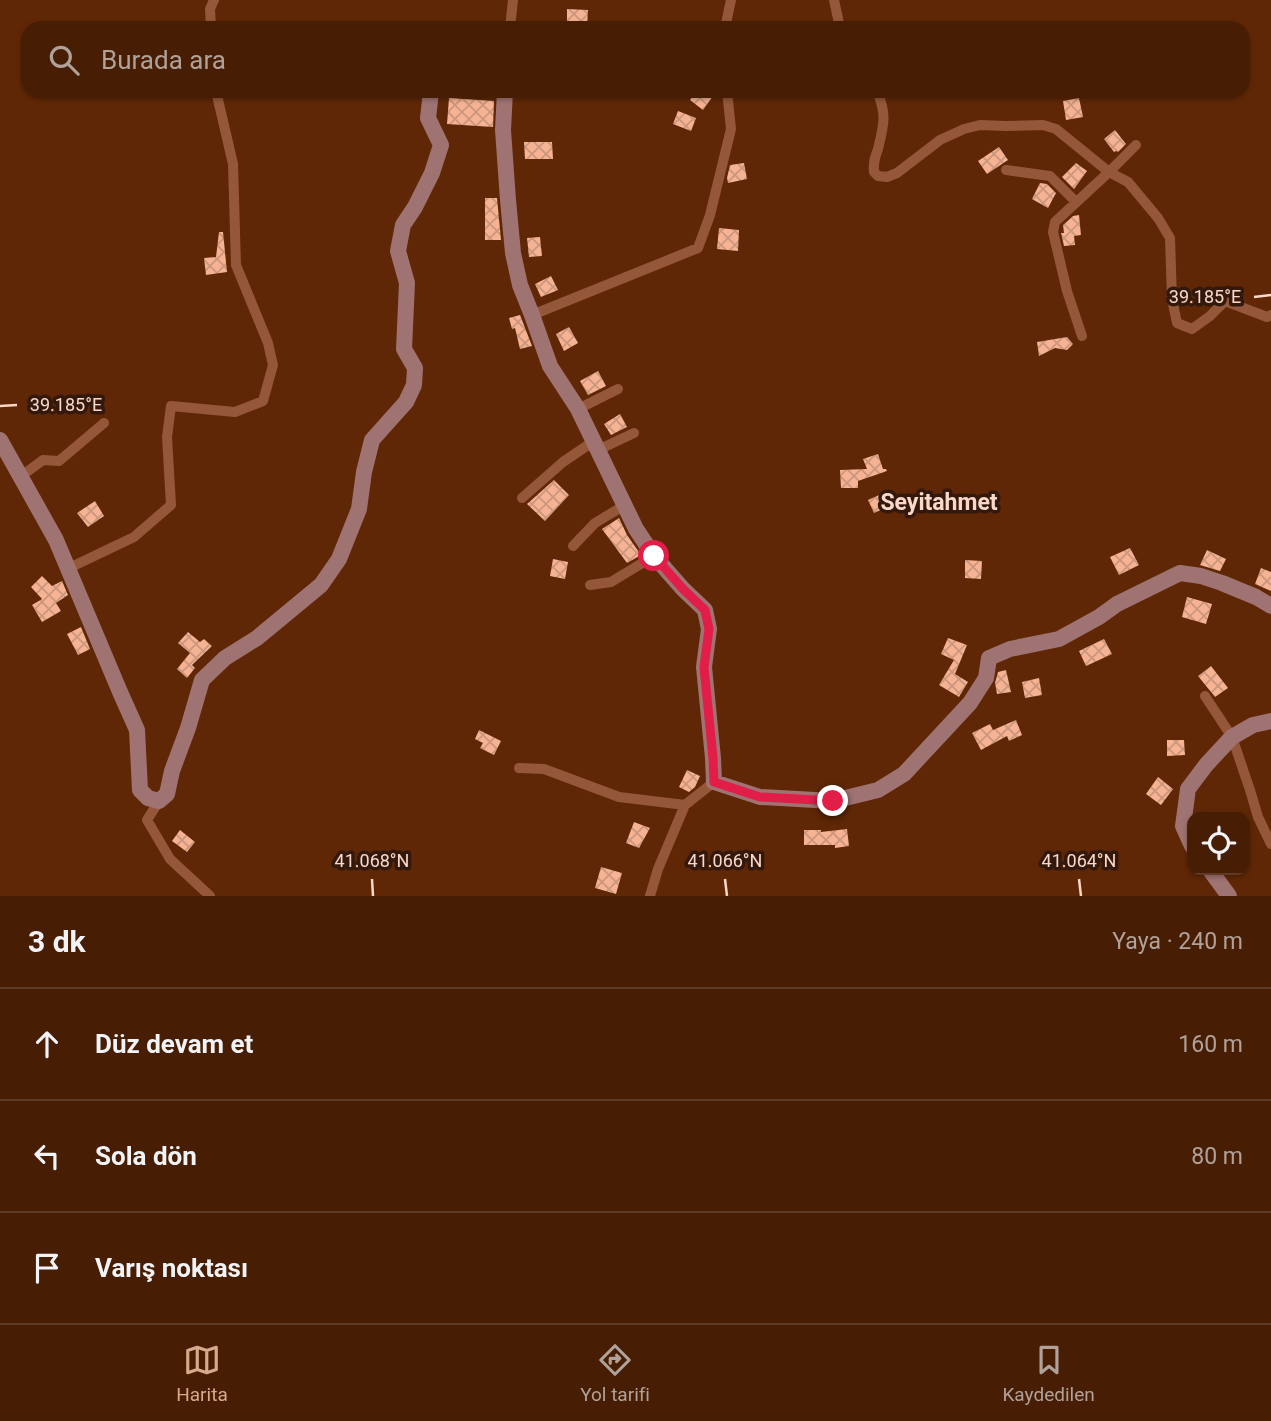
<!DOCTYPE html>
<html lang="tr">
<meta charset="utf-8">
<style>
body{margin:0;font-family:Roboto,sans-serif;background:#4e260e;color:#f1f3f6}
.controls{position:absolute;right:21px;bottom:21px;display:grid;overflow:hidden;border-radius:14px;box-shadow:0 2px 5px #0004}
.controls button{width:63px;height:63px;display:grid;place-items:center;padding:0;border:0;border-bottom:2px solid #5f3b26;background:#471d04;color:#f1f3f6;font:35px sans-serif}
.stop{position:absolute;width:21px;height:21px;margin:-16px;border:5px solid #e11d48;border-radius:50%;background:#fff}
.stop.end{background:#e11d48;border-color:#fff;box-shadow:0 2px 7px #0008}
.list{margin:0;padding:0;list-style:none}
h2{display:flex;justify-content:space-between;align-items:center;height:91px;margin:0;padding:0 28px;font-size:30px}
h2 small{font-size:23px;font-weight:400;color:#b0a29a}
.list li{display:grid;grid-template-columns:46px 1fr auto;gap:21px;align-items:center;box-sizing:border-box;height:112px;padding:0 28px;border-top:2px solid #5f3b26}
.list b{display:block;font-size:26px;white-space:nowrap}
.list em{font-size:23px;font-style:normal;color:#b0a29a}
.icon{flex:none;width:38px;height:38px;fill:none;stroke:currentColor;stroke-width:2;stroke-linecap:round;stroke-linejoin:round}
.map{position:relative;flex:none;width:1271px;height:896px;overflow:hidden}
.search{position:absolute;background:#471d04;box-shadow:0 2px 5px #0004;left:21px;right:21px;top:21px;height:77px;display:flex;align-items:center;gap:18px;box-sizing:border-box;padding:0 24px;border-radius:21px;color:#b0a29a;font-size:26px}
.sheet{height:427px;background:#471d04}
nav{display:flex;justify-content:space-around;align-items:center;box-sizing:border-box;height:98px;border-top:2px solid #5f3b26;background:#471d04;font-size:19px;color:#b0a29a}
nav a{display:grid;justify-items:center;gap:4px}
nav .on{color:#d6ab8b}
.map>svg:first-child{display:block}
.building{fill:url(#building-cross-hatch)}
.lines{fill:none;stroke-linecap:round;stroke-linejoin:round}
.street{stroke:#945739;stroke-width:10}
.secondary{stroke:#9f7372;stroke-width:16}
.route{stroke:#e11d48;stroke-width:9}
.ticks{fill:none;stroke:#fad7c6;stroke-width:2.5}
.labels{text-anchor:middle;stroke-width:7;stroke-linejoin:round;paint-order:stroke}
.quarter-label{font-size:23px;font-weight:bold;fill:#fad7c6;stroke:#33190d}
.ticks-label{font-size:18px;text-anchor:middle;fill:#fad7c6;stroke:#33190d;stroke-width:7;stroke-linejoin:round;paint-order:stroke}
</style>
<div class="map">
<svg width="1271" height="896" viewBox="0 0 1271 896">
<defs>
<pattern id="building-cross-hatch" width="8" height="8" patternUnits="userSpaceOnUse" patternTransform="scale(1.75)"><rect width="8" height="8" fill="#f6b394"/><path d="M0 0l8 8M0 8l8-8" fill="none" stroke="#cb967e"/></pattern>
</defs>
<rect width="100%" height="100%" fill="#5f2705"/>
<!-- building -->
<path class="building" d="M 567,9 L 588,10 L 587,27 L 567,27 Z
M 696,91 L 706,91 L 713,96 L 703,110 L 690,100 Z
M 449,98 L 494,101 L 493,127 L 447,124 Z
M 1079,98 L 1083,117 L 1066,120 L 1063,101 Z
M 678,111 L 696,118 L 691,131 L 673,124 Z
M 1115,130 L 1126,144 L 1118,152 L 1116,151 L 1114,152 L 1104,139 Z
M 524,142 L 552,142 L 553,159 L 525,159 Z
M 999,147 L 1008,160 L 987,174 L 978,161 Z
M 744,163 L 747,179 L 728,183 L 727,178 L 730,165 Z
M 1076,163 L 1087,171 L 1074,189 L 1062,177 Z
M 1040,183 L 1047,184 L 1056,193 L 1048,208 L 1032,199 Z
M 485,198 L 497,198 L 501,240 L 485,240 Z
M 1079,215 L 1081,235 L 1074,236 L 1075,245 L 1064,246 L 1061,233 L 1064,233 L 1063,225 L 1073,216 Z
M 719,228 L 739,230 L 738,251 L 717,249 Z
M 219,232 L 223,232 L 227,272 L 206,275 L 204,258 L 216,257 Z
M 540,237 L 542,256 L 529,257 L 527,238 Z
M 551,276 L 558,290 L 541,297 L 535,284 Z
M 520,315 L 532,346 L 520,349 L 515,328 L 512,329 L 509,318 Z
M 569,327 L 578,343 L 564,351 L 556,334 Z
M 1067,337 L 1073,344 L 1067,350 L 1055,348 L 1039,356 L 1037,342 Z
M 598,371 L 606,386 L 588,395 L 580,381 Z
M 620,414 L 627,427 L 611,435 L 604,424 Z
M 878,454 L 883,469 L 886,469 L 887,471 L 858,481 L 858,488 L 841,488 L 840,470 L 867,469 L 863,459 Z
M 554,480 L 569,495 L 545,521 L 527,504 Z
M 888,491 L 894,504 L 874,513 L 868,500 Z
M 95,501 L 104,516 L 88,527 L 77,513 Z
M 619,518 L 627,535 L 641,555 L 627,563 L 602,529 Z
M 1130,548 L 1139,565 L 1119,575 L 1110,557 Z
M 1207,550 L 1226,559 L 1220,571 L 1200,565 Z
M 553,559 L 568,562 L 565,579 L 550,576 Z
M 965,560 L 982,561 L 981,579 L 965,578 Z
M 1261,568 L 1271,572 L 1271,591 L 1255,584 Z
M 42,576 L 52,586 L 62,581 L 68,595 L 56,603 L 61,611 L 42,622 L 32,605 L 42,599 L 31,587 Z
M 1187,597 L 1212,604 L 1206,624 L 1182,617 Z
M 81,627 L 90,649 L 78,655 L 67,634 Z
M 188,632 L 200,642 L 204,639 L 212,646 L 192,665 L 195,668 L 187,678 L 177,669 L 190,653 L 178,643 Z
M 948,638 L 967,645 L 955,674 L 968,682 L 959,697 L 939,685 L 954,660 L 941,654 Z
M 1104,639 L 1112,654 L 1086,666 L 1079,651 Z
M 1211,666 L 1228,688 L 1215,697 L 1198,676 Z
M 1006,670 L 1011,692 L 997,694 L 995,683 L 998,672 Z
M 1039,678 L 1042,695 L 1025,698 L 1022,682 Z
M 1016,720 L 1022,735 L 1009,741 L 1007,736 L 981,750 L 972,733 L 990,724 L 993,730 Z
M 479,730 L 501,741 L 494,755 L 480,748 L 483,743 L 475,739 Z
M 1167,740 L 1184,740 L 1185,755 L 1167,756 Z
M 687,770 L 700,776 L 695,787 L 689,792 L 679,787 Z
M 1158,777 L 1173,789 L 1161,805 L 1146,794 Z
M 634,822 L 650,828 L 639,848 L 626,843 Z
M 847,829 L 849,846 L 835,848 L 835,845 L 804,845 L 804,830 L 821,830 L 821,832 Z
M 180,830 L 195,842 L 187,852 L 172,841 Z
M 601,867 L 622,873 L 616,894 L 595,888 Z"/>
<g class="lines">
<!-- street -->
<path class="street" d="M 834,0 L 840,28
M 211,28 L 210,9 L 214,0
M 510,28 L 513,0
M 725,28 L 731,0
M 877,91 C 887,115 884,124 878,149 C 875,157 873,163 874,172 L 878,176 L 887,177 L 897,173 L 940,140 L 964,129 L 980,125 L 1006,126 L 1043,125 L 1056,129 L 1109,172 L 1136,145
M 1006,170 L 1050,176 L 1076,202
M 532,315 L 698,248 L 710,215 L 731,129 L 727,91
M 1082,336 L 1067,291 L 1053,232 L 1055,222 L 1109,172 L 1128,182 L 1158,218 L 1170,238 L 1172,299 L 1177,323 L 1192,329 L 1210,316 L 1225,301 L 1267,317 L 1271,315
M 578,409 L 618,389
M 598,450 L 634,433
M 20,477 L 43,460 L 59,461 L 104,423
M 522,498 L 563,462 L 594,441
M 573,546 L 595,523 L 625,505
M 67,569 L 134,537 L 171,505 L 167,437 L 171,406 L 235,412 L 263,401 L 273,365 L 268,343 L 236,265 L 233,164 L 216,91
M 590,585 L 611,582 L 654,556
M 1205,696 L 1232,737 L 1250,790 L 1258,817 L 1271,844
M 519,768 L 544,769 L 619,797 L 685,805
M 159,801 L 147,820 L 170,859 L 210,896
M 650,896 L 658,869 L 685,805 L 714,782"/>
<!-- secondary -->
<path class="secondary" d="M 505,91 L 503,130 L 508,200 L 513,253 L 520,285 L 532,315 L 550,366 L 578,409 L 636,529 L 654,556 L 683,589 L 705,610 L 709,629 L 704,667 L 713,758 L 714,782 L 760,797 L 833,801 L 878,790 L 904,774 L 970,703 L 986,678 L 989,658 L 1010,649 L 1059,639 L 1099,617 L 1117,604 L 1180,573 L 1201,576 L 1222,583 L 1256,597 L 1271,606
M 0,440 L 56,540 L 120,692 L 137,730 L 140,790 L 148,798 L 159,801 L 167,794 L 172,771 L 188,728 L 202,680 L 225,658 L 257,638 L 321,585 L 339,559 L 359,509 L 364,472 L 372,440 L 406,402 L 414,385 L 415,368 L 404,349 L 407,283 L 398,251 L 403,225 L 415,207 L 432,173 L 441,145 L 428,118 L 431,92 L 433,91
M 1192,846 L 1183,826 L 1188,789 L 1206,765 L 1232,737 L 1253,725 L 1271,721
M 1210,870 L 1229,896"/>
</g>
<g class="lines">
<!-- route -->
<path class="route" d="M 654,556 L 683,589 L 705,610 L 709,629 L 704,667 L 713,758 L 714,782 L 760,797 L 833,801"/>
</g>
<!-- ticks -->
<path class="ticks" d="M 1254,297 L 1271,295M 0,406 L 17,405M 372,879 L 373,896M 725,879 L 727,896M 1079,879 L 1081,896"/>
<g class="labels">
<!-- quarter labels -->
<g class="quarter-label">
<text x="939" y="510">Seyitahmet</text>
</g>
</g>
<g class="ticks-label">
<text x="1205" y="303">39.185°E</text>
<text x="66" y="411">39.185°E</text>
<text x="372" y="867">41.068°N</text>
<text x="725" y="867">41.066°N</text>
<text x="1079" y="867">41.064°N</text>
</g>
</svg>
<div class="controls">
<button><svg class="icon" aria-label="locate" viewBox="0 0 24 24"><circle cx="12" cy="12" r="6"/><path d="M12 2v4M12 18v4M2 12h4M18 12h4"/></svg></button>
</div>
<div class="stop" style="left:654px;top:556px"></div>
<div class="stop end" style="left:833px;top:801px"></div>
<div class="search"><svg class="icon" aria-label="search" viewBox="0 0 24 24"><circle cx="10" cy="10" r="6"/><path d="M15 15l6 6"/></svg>Burada ara</div>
</div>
<section class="sheet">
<h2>3 dk<small>Yaya · 240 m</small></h2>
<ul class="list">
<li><svg class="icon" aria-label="ahead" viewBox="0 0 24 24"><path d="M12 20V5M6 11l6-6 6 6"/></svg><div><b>Düz devam et</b></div><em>160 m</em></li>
<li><svg class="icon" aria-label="left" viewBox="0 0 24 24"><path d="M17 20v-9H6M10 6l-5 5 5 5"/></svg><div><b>Sola dön</b></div><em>80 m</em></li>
<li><svg class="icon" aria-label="arrive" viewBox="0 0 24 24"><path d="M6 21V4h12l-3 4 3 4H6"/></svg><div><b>Varış noktası</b></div></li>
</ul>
</section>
<nav>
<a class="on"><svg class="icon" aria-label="map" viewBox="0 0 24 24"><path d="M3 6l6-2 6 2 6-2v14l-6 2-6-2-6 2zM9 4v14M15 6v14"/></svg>Harita</a>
<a><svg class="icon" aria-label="directions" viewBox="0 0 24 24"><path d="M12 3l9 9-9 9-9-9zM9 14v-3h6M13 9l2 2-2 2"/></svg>Yol tarifi</a>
<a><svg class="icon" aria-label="saved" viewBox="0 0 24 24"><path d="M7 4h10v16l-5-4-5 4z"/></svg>Kaydedilen</a>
</nav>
